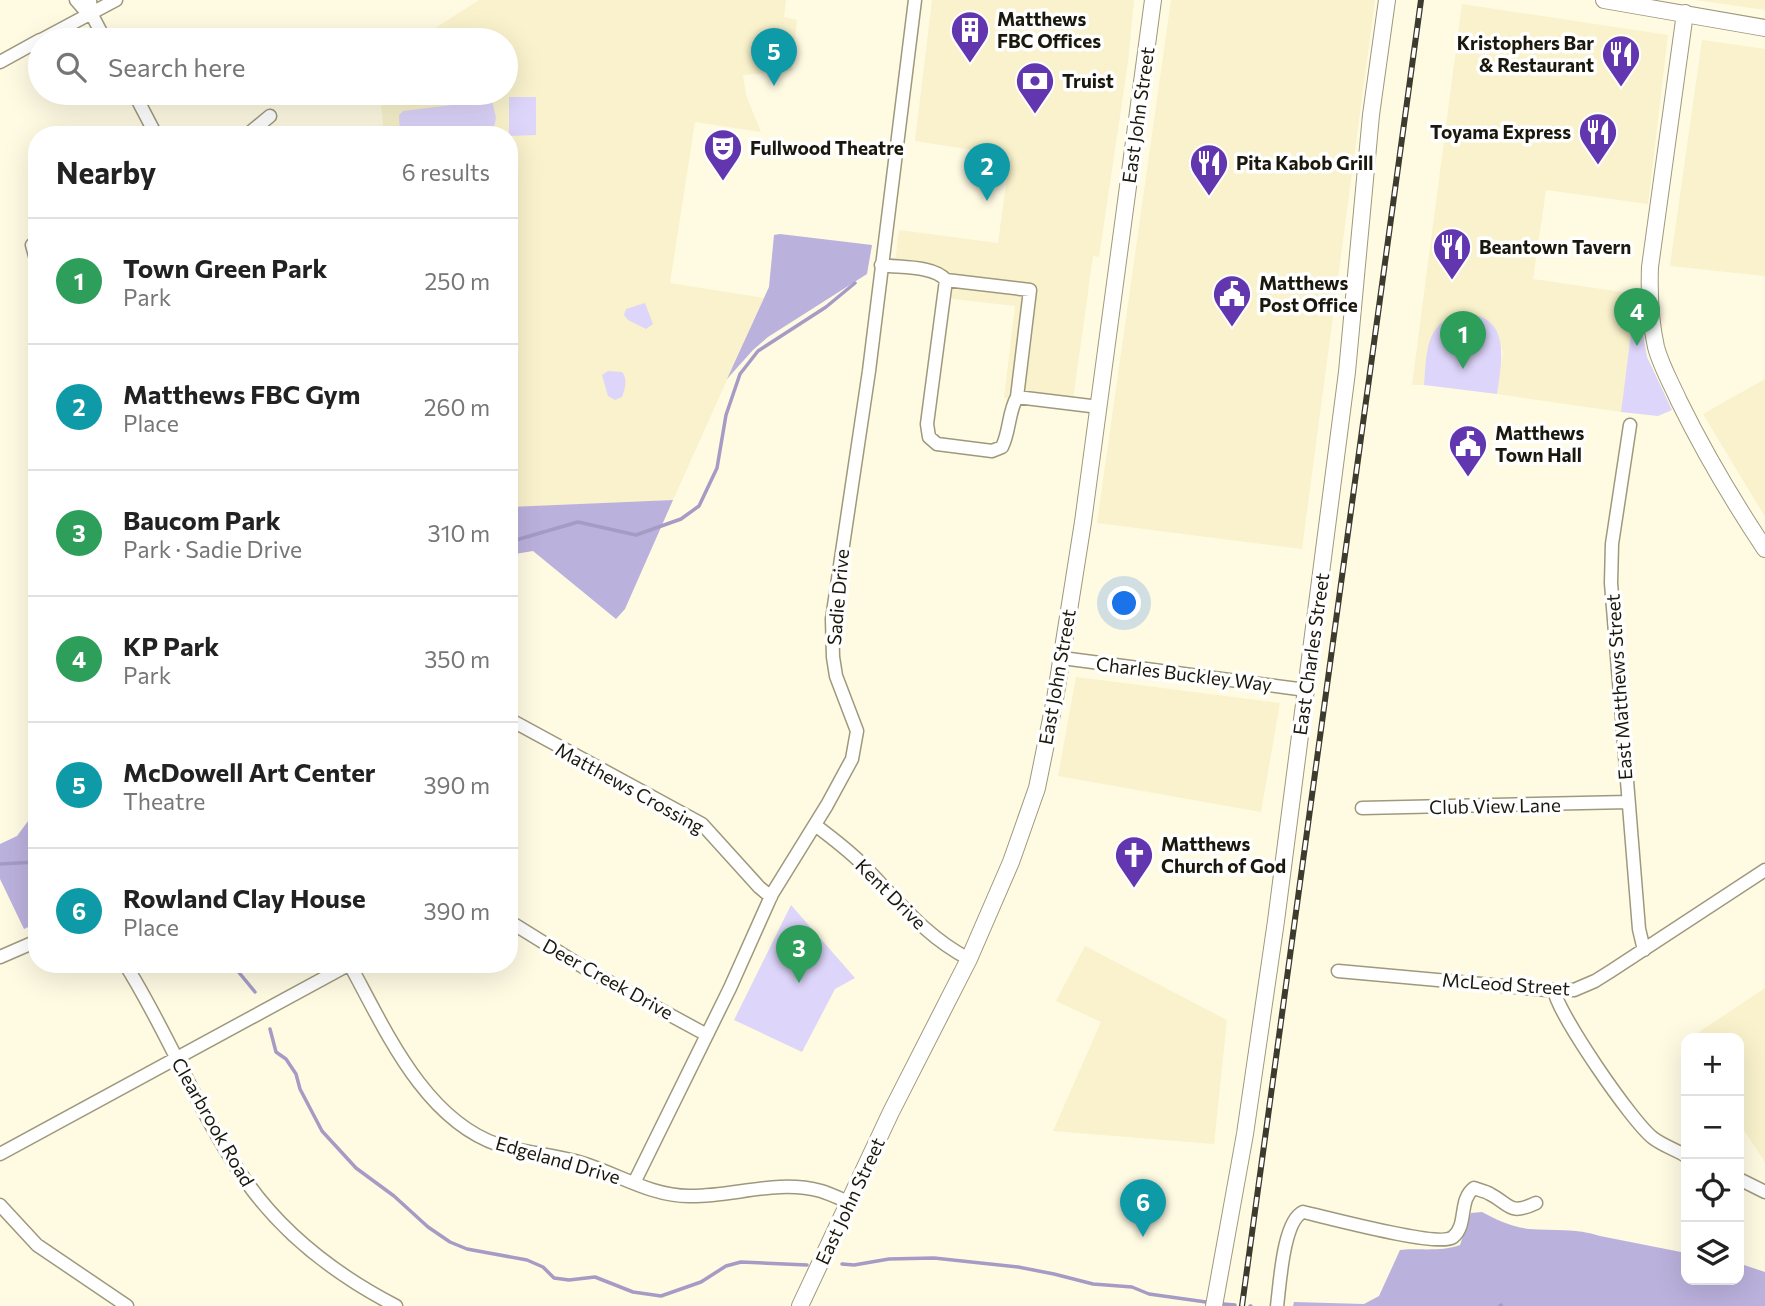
<!DOCTYPE html>
<meta charset="utf-8">
<style>
body{margin:0;font-family:Commissioner,sans-serif;background:#f2f2f2;color:#222}
.controls{position:absolute;right:21px;bottom:21px;display:grid;overflow:hidden;border-radius:14px;box-shadow:0 7px 28px #0002}
.controls button{width:63px;height:63px;display:grid;place-items:center;padding:0;border:0;border-bottom:2px solid #e0e0e0;background:#fff;color:#222;font:35px sans-serif}
.you{position:absolute;left:1125px;top:604px;width:24px;height:24px;margin:-18px;border:5px solid #fff;border-radius:50%;background:#1a73e8;box-shadow:0 0 0 10px #1a73e833}
.badge{display:grid;place-items:center;width:46px;height:46px;border-radius:50%;background:#6236ae;color:#fff;font-size:23px;font-weight:700}
.pin{position:absolute;translate:-50% -58px;filter:drop-shadow(0 2px 4px #0008)}
.pin::after{content:'';position:absolute;top:37px;width:24px;height:21px;background:inherit;clip-path:polygon(0 0,100% 0,50% 100%)}
.list{margin:0;padding:0;list-style:none}
h2{display:flex;justify-content:space-between;align-items:center;height:91px;margin:0;padding:0 28px;font-size:30px}
h2 small{font-size:23px;font-weight:400;color:#767676}
.list li{display:grid;grid-template-columns:46px 1fr auto;gap:21px;align-items:center;box-sizing:border-box;height:126px;padding:0 28px;border-top:2px solid #e0e0e0}
.list b{display:block;font-size:26px;white-space:nowrap}
.list p{margin:0;font-size:23px;white-space:nowrap;color:#767676}
.list em{font-size:23px;font-style:normal;color:#767676}
.icon{flex:none;width:38px;height:38px;fill:none;stroke:currentColor;stroke-width:2;stroke-linecap:round;stroke-linejoin:round}
.map{position:relative;flex:none;width:1765px;height:1306px;overflow:hidden}
.search{position:absolute;background:#fff;box-shadow:0 7px 28px #0002;left:28px;top:28px;width:490px;height:77px;display:flex;align-items:center;gap:18px;box-sizing:border-box;padding:0 24px;border-radius:38px;color:#767676;font-size:26px}
.panel{position:absolute;background:#fff;box-shadow:0 7px 28px #0002;left:28px;top:126px;width:490px;height:847px;border-radius:28px}
.map>svg:first-child{display:block}
.built{fill:#f9f2cc}
.green{fill:#ddd5fa}
.forest{fill:#bbb1dd}
.lines{fill:none;stroke-linecap:round;stroke-linejoin:round}
.stream{stroke:#a59bc5;stroke-width:3.5}
.street-casing{stroke:#9e997d;stroke-width:15}
.secondary-casing{stroke:#9e997d;stroke-width:18}
.street{stroke:#fff;stroke-width:12}
.secondary{stroke:#fff;stroke-width:16}
.rail-casing{stroke:#3d3b2e;stroke-width:6}
.rail{stroke:#fff;stroke-width:3.5;stroke-dasharray:10;stroke-linecap:butt}
.labels{text-anchor:middle;stroke-width:7;stroke-linejoin:round;paint-order:stroke}
.poi-label{font-size:19px;font-weight:bold;fill:#1b190e;stroke:#fff;text-anchor:start}
.street-label{font-size:19px;fill:#1b190e;stroke:#fff}
</style>
<div class="map">
<svg width="1765" height="1306" viewBox="0 0 1765 1306">
<rect width="100%" height="100%" fill="#fffae2"/>
<!-- built -->
<path class="built" d="M 479,0 L 786,0 L 784,17 L 797,20 L 792,71 L 743,75 L 746,95 L 761,132 L 695,122 L 670,283 L 764,298 L 673,500 L 509,507 L 509,135 L 384,135 L 380,93 L 506,93 L 506,40 L 417,40 Z
M 932,0 L 1134,0 L 1128,62 L 1099,257 L 1093,256 L 1072,407 L 1004,398 L 1015,306 L 945,298 L 947,277 L 894,270 L 899,230 L 998,243 L 1010,156 L 915,141 Z
M 1171,0 L 1375,0 L 1302,549 L 1097,523 Z
M 1695,0 L 1765,0 L 1765,10 L 1703,1 Z
M 1462,4 L 1668,35 L 1648,204 L 1546,190 L 1533,279 L 1636,294 L 1621,412 L 1497,394 L 1503,352 L 1491,323 L 1470,313 L 1453,315 L 1442,322 L 1428,347 L 1424,385 L 1412,385 Z
M 1702,40 L 1765,49 L 1765,276 L 1670,266 Z
M 1765,379 L 1765,517 L 1703,414 Z
M 1076,677 L 1280,703 L 1261,812 L 1058,776 Z
M 1085,946 L 1227,1020 L 1214,1144 L 1053,1131 L 1101,1022 L 1056,1001 Z
M 1765,988 L 1765,1162 L 1739,1123 L 1739,1038 L 1690,1038 Z"/>
<!-- green -->
<path class="green" d="M 509,97 L 536,97 L 536,135 L 509,136 Z
M 492,100 L 496,118 L 492,135 L 400,135 L 399,115 L 403,111 Z
M 1636,294 L 1647,357 L 1672,410 L 1658,416 L 1621,412 Z
M 645,303 L 653,324 L 646,329 L 628,320 L 624,315 L 626,309 Z
M 1461,313 C 1512,314 1502,360 1497,394 L 1424,385 C 1427,354 1424,323 1461,313 Z
M 608,371 L 622,372 C 628,380 625,388 622,397 L 615,400 L 608,396 L 602,375 Z
M 791,905 L 855,978 L 835,989 L 802,1052 L 734,1020 Z"/>
<!-- forest -->
<path class="forest" d="M 780,234 L 872,245 L 867,274 L 768,337 L 753,350 L 727,379 L 769,287 L 774,235 Z
M 673,500 L 625,609 L 616,619 L 533,551 L 509,555 L 509,507 Z
M 37,809 L 37,923 L 24,929 L 0,879 L 0,844 L 17,836 Z
M 1482,1212 C 1497,1220 1512,1227 1529,1229 C 1553,1231 1576,1228 1600,1236 L 1686,1253 L 1686,1280 L 1739,1280 L 1739,1263 L 1741,1264 L 1765,1272 L 1765,1306 L 1293,1306 L 1294,1302 L 1364,1304 L 1379,1296 L 1400,1250 C 1420,1248 1442,1252 1460,1245 L 1471,1213 Z"/>
<g class="lines">
<!-- stream -->
<path class="stream" d="M 509,542 L 578,522 L 636,535 L 681,519 L 699,506 L 717,468 L 726,415 L 740,374 L 758,351 L 826,307 L 855,283
M 0,864 L 37,862
M 232,964 L 255,992
M 270,1029 L 276,1052 L 286,1059 L 296,1074 L 300,1089 L 322,1131 L 356,1168 L 394,1196 L 428,1227 L 450,1242 L 467,1249 L 527,1260 L 543,1267 L 554,1278 L 569,1280 L 595,1277 L 633,1292 L 661,1296 L 701,1282 L 726,1266 L 741,1262 L 807,1265
M 842,1264 L 854,1265 L 889,1259 L 934,1258 L 1018,1267 L 1054,1274 L 1093,1284 L 1132,1287 L 1149,1294 L 1206,1302
M 1223,1304 L 1235,1305
M 1250,1306 L 1251,1306
M 1500,1306 L 1501,1305"/>
<!-- street casing -->
<g class="street-casing">
<path id="street" d="M 76,0 L 83,8 L 91,13
M 90,0 L 91,13 L 105,40
M 41,40 L 116,0
M 0,62 L 40,40
M 134,93 L 156,135
M 247,135 L 270,116
M 32,245 L 37,263
M 881,265 C 899,268 933,265 946,280 L 1030,290 L 1017,397 C 1008,413 1010,431 1002,447 L 992,451 L 937,444 L 929,437 L 927,424 L 946,280
M 1017,397 L 1099,407
M 1630,425 L 1612,544 L 1611,583 L 1639,929 L 1644,950
M 1062,658 L 1306,690
M 509,719 L 702,824 L 759,887 L 771,897
M 1362,808 L 1628,802
M 815,825 C 831,837 847,849 861,863 C 896,898 924,936 969,959
M 509,921 L 591,972 L 707,1035
M 0,957 L 37,941
M 125,964 C 170,1035 199,1116 248,1184 C 287,1238 338,1276 396,1306
M 350,965 C 385,1029 424,1120 499,1145 C 526,1153 555,1155 582,1163 C 618,1174 651,1196 689,1196 C 733,1197 776,1179 821,1191 C 831,1194 841,1199 850,1203
M 1338,971 L 1547,990 L 1574,990 L 1595,981 L 1611,971 L 1765,870
M 1554,990 C 1558,1014 1632,1122 1653,1138 C 1662,1145 1676,1150 1686,1156
M 0,1154 L 350,964
M 1739,1179 L 1765,1192
M 634,1183 L 730,988 L 772,894 L 827,805 L 852,759 L 857,731 L 836,676 L 833,657 L 832,619 L 869,371 L 915,0
M 0,1205 L 37,1245 L 127,1306
M 1277,1306 C 1280,1284 1283,1221 1303,1212 C 1326,1217 1439,1248 1453,1237 C 1468,1225 1458,1200 1474,1188 C 1479,1190 1485,1191 1490,1194 C 1510,1204 1509,1216 1536,1203"/>
</g>
<!-- secondary casing -->
<g class="secondary-casing">
<path id="secondary" d="M 1604,0 L 1765,28
M 1685,13 L 1650,267 C 1649,294 1650,320 1656,347 C 1661,366 1671,383 1679,401 C 1704,452 1733,501 1765,549
M 800,1306 L 891,1112 L 969,959 L 1011,862 L 1037,788 L 1055,699 L 1083,522 L 1153,0
M 1214,1306 L 1245,1134 L 1276,921 L 1347,372 L 1371,115 L 1387,0"/>
</g>
<!-- street -->
<use href="#street" class="street"/>
<!-- secondary -->
<use href="#secondary" class="secondary"/>
<!-- rail casing -->
<g class="rail-casing">
<path id="rail" d="M 1242,1306 L 1421,0"/>
</g>
<!-- rail -->
<use href="#rail" class="rail"/>
</g>
<!-- icons -->
<defs>
<g id="building-pin" transform="scale(2.0125)"><path d="M0 17L-7.5 6A9.5 9.5 0 1 1 7.5 6Z" fill="#6236ae" stroke="#fff"/><path d="M-4-6H4V6H1V3H-1V6H-4ZM-2.5-4.3h1.7v1.8h-1.7ZM.8-4.3h1.7v1.8H.8ZM-2.5-1h1.7V.8h-1.7ZM.8-1h1.7V.8H.8Z" fill="#fff"/></g>
<g id="restaurant-pin" transform="scale(2.0125)"><path d="M0 17L-7.5 6A9.5 9.5 0 1 1 7.5 6Z" fill="#6236ae" stroke="#fff"/><path d="M-5-6h1v4h1v-4h1v4h1v-4h1v5L-1.5 .5V6h-2V.5L-5-1ZM5-6V6H3V1.5H1.5Q1.5-4 5-6Z" fill="#fff"/></g>
<g id="bank-pin" transform="scale(2.0125)"><path d="M0 17L-7.5 6A9.5 9.5 0 1 1 7.5 6Z" fill="#6236ae" stroke="#fff"/><path d="M-6-4H6V4H-6ZM0-2.3a2.3 2.3 0 1 0 0 4.6a2.3 2.3 0 1 0 0-4.6Z" fill="#fff"/></g>
<g id="theatre-pin" transform="scale(2.0125)"><path d="M0 17L-7.5 6A9.5 9.5 0 1 1 7.5 6Z" fill="#6236ae" stroke="#fff"/><path d="M-5-5.5Q0-4 5-5.5V0Q5 5 0 6Q-5 5-5 0ZM-3.3-2.5H-1v1.5H-3.3ZM1-2.5H3.3v1.5H1ZM-2.8 1Q0 5.5 2.8 1Z" fill="#fff"/></g>
<g id="civic-pin" transform="scale(2.0125)"><path d="M0 17L-7.5 6A9.5 9.5 0 1 1 7.5 6Z" fill="#6236ae" stroke="#fff"/><path d="M-.6-6.5H3V-4.5H.6V-3L4-1V1h2V6H-6V1h2V-1L-.6-3ZM-1.2 2.5V6h2.4V2.5Z" fill="#fff"/></g>
<g id="church-pin" transform="scale(2.0125)"><path d="M0 17L-7.5 6A9.5 9.5 0 1 1 7.5 6Z" fill="#6236ae" stroke="#fff"/><path d="M-1.2-6h2.4v3.5h3.3v2.4h-3.3V6h-2.4V-.1h-3.3v-2.4h3.3Z" fill="#fff"/></g>
</defs>
<g fill-rule="evenodd">
<use href="#building-pin" x="970" y="30"/>
<use href="#restaurant-pin" x="1621" y="54"/>
<use href="#bank-pin" x="1035" y="81"/>
<use href="#restaurant-pin" x="1598" y="132"/>
<use href="#theatre-pin" x="723" y="148"/>
<use href="#restaurant-pin" x="1209" y="163"/>
<use href="#restaurant-pin" x="1452" y="247"/>
<use href="#civic-pin" x="1232" y="294"/>
<use href="#civic-pin" x="1468" y="444"/>
<use href="#church-pin" x="1134" y="855"/>
</g>
<g class="labels">
<!-- poi labels -->
<g class="poi-label">
<text x="997" y="26">Matthews<tspan x="997" dy="22">FBC Offices</tspan></text>
<text x="1594" y="50" text-anchor="end">Kristophers Bar<tspan x="1594" dy="22">&amp; Restaurant</tspan></text>
<text x="1062" y="88">Truist</text>
<text x="1571" y="139" text-anchor="end">Toyama Express</text>
<text x="750" y="155">Fullwood Theatre</text>
<text x="1236" y="170">Pita Kabob Grill</text>
<text x="1479" y="254">Beantown Tavern</text>
<text x="1259" y="290">Matthews<tspan x="1259" dy="22">Post Office</tspan></text>
<text x="1495" y="440">Matthews<tspan x="1495" dy="22">Town Hall</tspan></text>
<text x="1161" y="851">Matthews<tspan x="1161" dy="22">Church of God</tspan></text>
</g>
<!-- street labels -->
<g class="street-label">
<text transform="translate(1138 115) rotate(-82)" y="7">East John Street</text>
<text transform="translate(838 597) rotate(-85)" y="7">Sadie Drive</text>
<text transform="translate(1311 654) rotate(-82)" y="7">East Charles Street</text>
<text transform="translate(1184 674) rotate(7)" y="7">Charles Buckley Way</text>
<text transform="translate(1057 677) rotate(-80)" y="7">East John Street</text>
<text transform="translate(1619 687) rotate(-94)" y="7">East Matthews Street</text>
<text transform="translate(630 788) rotate(29)" y="7">Matthews Crossing</text>
<text transform="translate(1495 806) rotate(-1)" y="7">Club View Lane</text>
<text transform="translate(891 894) rotate(45)" y="7">Kent Drive</text>
<text transform="translate(608 979) rotate(29)" y="7">Deer Creek Drive</text>
<text transform="translate(1506 984) rotate(4)" y="7">McLeod Street</text>
<text transform="translate(213 1122) rotate(60)" y="7">Clearbrook Road</text>
<text transform="translate(558 1160) rotate(16)" y="7">Edgeland Drive</text>
<text transform="translate(850 1201) rotate(-65)" y="7">East John Street</text>
</g>
</g>
</svg>
<div class="controls">
<button>+</button>
<button>−</button>
<button><svg class="icon" aria-label="locate" viewBox="0 0 24 24"><circle cx="12" cy="12" r="6"/><path d="M12 2v4M12 18v4M2 12h4M18 12h4"/></svg></button>
<button><svg class="icon" aria-label="layers" viewBox="0 0 24 24"><path d="M12 4l9 5-9 5-9-5zM3 14l9 5 9-5"/></svg></button>
</div>
<div class="you"></div>
<div class="pin badge" style="left:1463px;top:369px;background:#2e9e5b">1</div>
<div class="pin badge" style="left:987px;top:201px;background:#0f9aa8">2</div>
<div class="pin badge" style="left:799px;top:983px;background:#2e9e5b">3</div>
<div class="pin badge" style="left:1637px;top:346px;background:#2e9e5b">4</div>
<div class="pin badge" style="left:774px;top:86px;background:#0f9aa8">5</div>
<div class="pin badge" style="left:1143px;top:1237px;background:#0f9aa8">6</div>
<div class="search"><svg class="icon" aria-label="search" viewBox="0 0 24 24"><circle cx="10" cy="10" r="6"/><path d="M15 15l6 6"/></svg>Search here</div>
<section class="panel">
<h2>Nearby<small>6 results</small></h2>
<ul class="list">
<li><span class="badge" style="background:#2e9e5b">1</span><div><b>Town Green Park</b><p>Park</p></div><em>250 m</em></li>
<li><span class="badge" style="background:#0f9aa8">2</span><div><b>Matthews FBC Gym</b><p>Place</p></div><em>260 m</em></li>
<li><span class="badge" style="background:#2e9e5b">3</span><div><b>Baucom Park</b><p>Park · Sadie Drive</p></div><em>310 m</em></li>
<li><span class="badge" style="background:#2e9e5b">4</span><div><b>KP Park</b><p>Park</p></div><em>350 m</em></li>
<li><span class="badge" style="background:#0f9aa8">5</span><div><b>McDowell Art Center</b><p>Theatre</p></div><em>390 m</em></li>
<li><span class="badge" style="background:#0f9aa8">6</span><div><b>Rowland Clay House</b><p>Place</p></div><em>390 m</em></li>
</ul>
</section>
</div>
